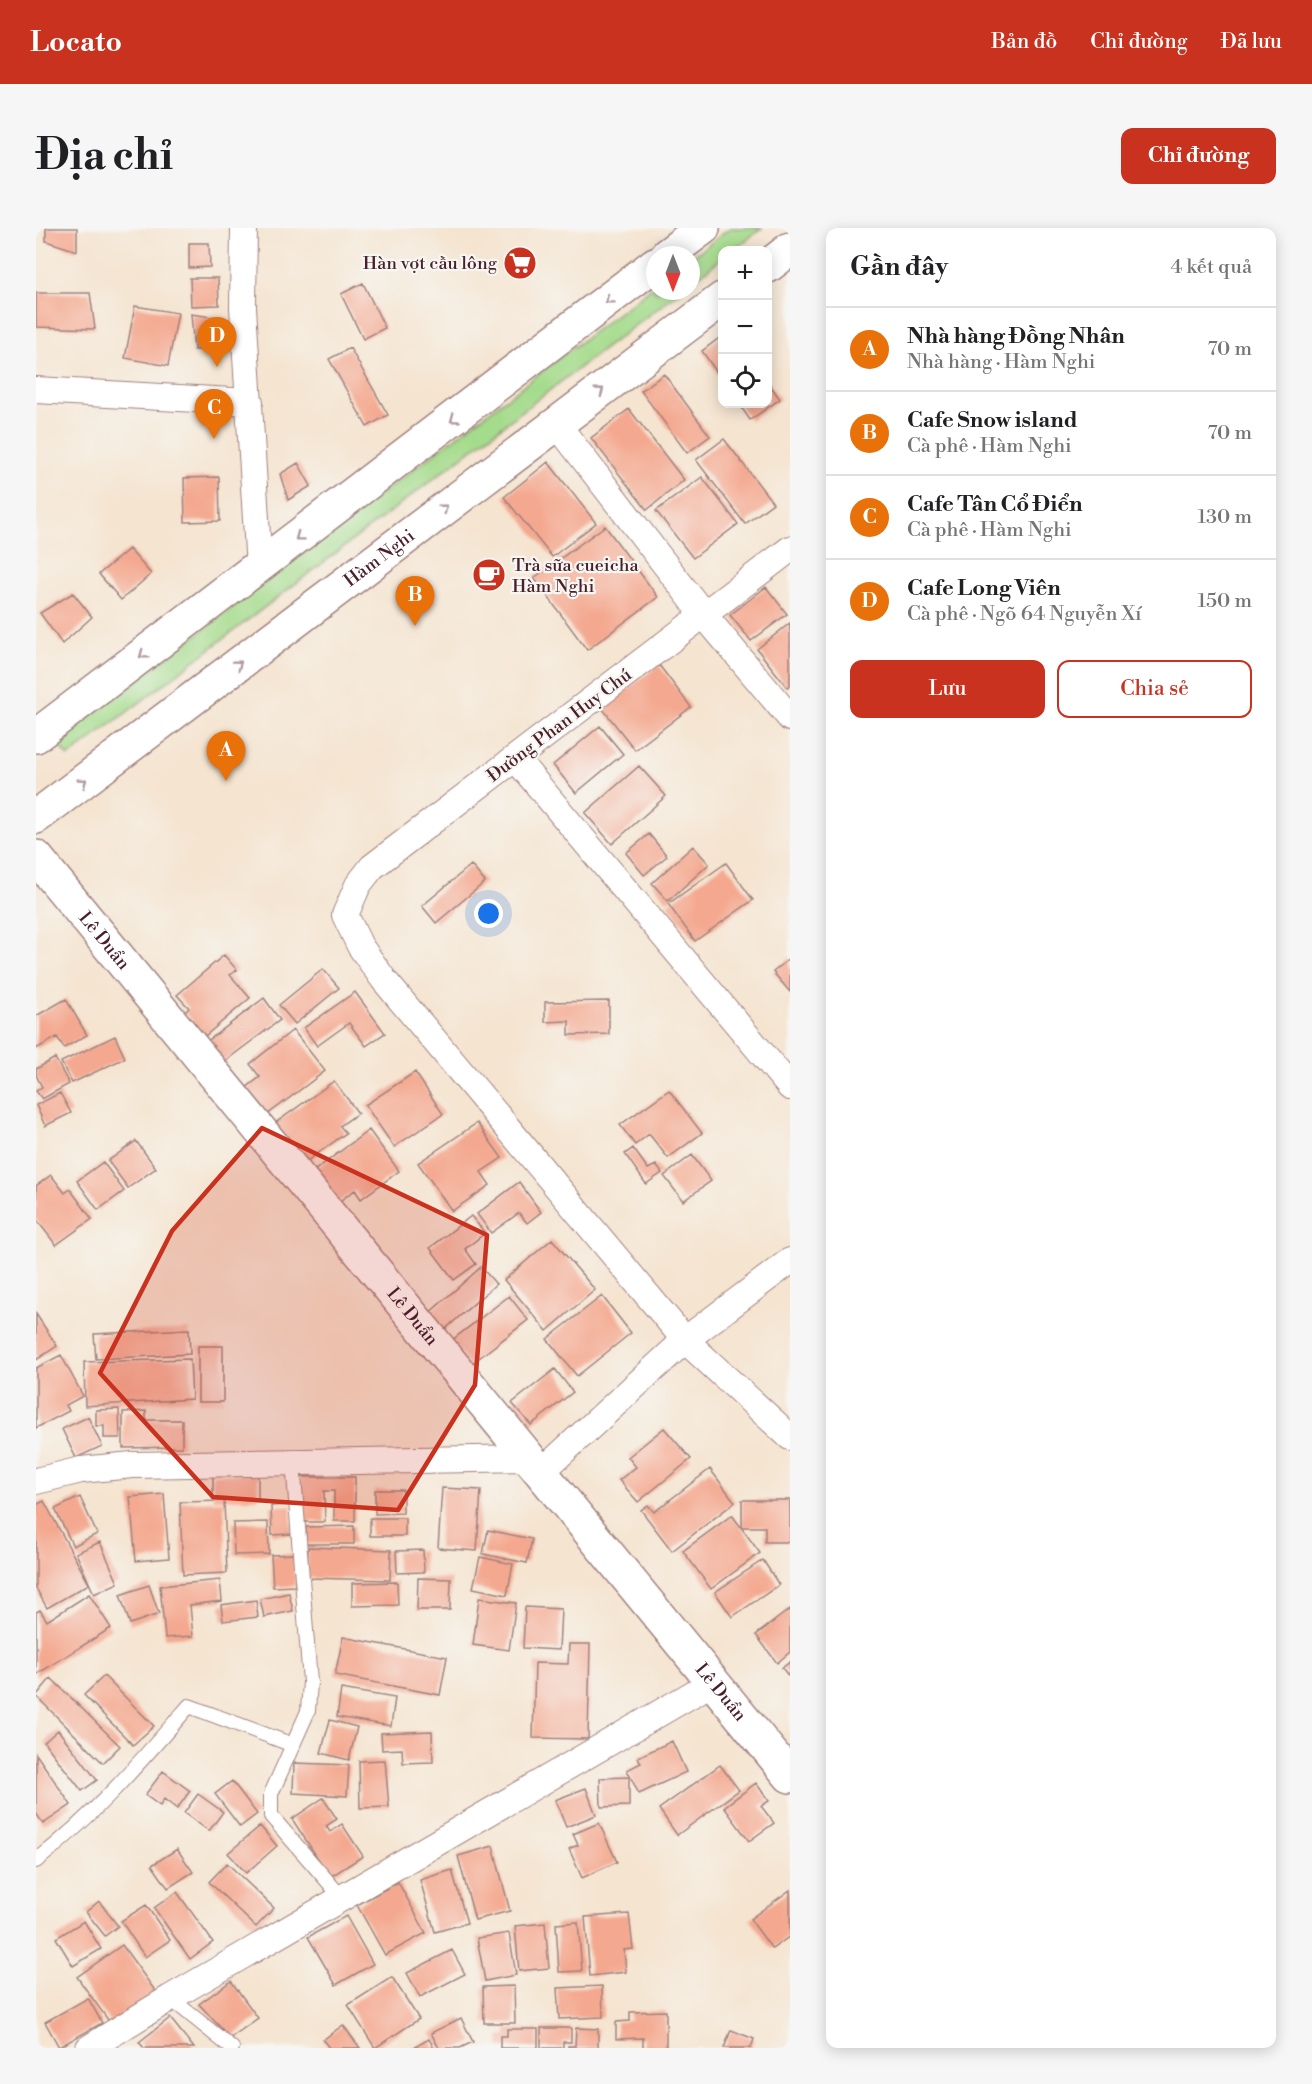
<!DOCTYPE html>
<html lang="vi">
<meta charset="utf-8">
<style>
body{margin:0;font-family:"Libre Bodoni",serif;background:#f6f6f6;color:#202124}
.controls{position:absolute;right:18px;top:18px;display:grid;overflow:hidden;border-radius:12px;box-shadow:0 3px 15px #0003}
.controls button{width:54px;height:54px;display:grid;place-items:center;padding:0;border:0;border-bottom:2px solid #e0e0e0;background:#fff;color:#202124;font:30px sans-serif}
.compass{position:absolute;left:610px;top:18px;width:54px;height:54px;border-radius:50%;background:#fff;box-shadow:0 3px 15px #0003;rotate:180deg}
.you{position:absolute;left:453px;top:686px;width:21px;height:21px;margin:-15px;border:4px solid #fff;border-radius:50%;background:#1a73e8;box-shadow:0 0 0 9px #1a73e833}
.badge{display:grid;place-items:center;width:39px;height:39px;border-radius:50%;background:#c8321e;color:#fff;font-size:20px;font-weight:700}
.pin{position:absolute;translate:-50% -50px;filter:drop-shadow(0 2px 3px #0008)}
.pin::after{content:'';position:absolute;top:32px;width:21px;height:18px;background:inherit;clip-path:polygon(0 0,100% 0,50% 100%)}
.list{margin:0;padding:0;list-style:none}
h2{display:flex;justify-content:space-between;align-items:center;height:78px;margin:0;padding:0 24px;font-size:26px}
h2 small{font-size:20px;font-weight:400;color:#757577}
.list li{display:grid;grid-template-columns:39px 1fr auto;gap:18px;align-items:center;box-sizing:border-box;height:84px;padding:0 24px;border-top:2px solid #e0e0e0}
.list b{display:block;font-size:22px;white-space:nowrap}
.list p{margin:0;font-size:20px;white-space:nowrap;color:#757577}
.list em{font-size:20px;font-style:normal;color:#757577}
.actions{display:flex;gap:12px;padding:18px 24px}
.actions a{flex:1;padding:14px 0;border:2px solid #c8321e;border-radius:12px;text-align:center;font-size:21px;color:#c8321e}
.actions .main{background:#c8321e;color:#fff}
.icon{flex:none;width:33px;height:33px;fill:none;stroke:currentColor;stroke-width:2;stroke-linecap:round;stroke-linejoin:round}
.map{position:relative;flex:none;width:754px;height:1820px;overflow:hidden;border-radius:12px}
header{display:flex;align-items:center;gap:36px;box-sizing:border-box;height:84px;padding:0 30px;background:#c8321e;color:#fff}
header strong{font-size:28px}
nav{display:flex;gap:33px;margin-inline-start:auto;font-size:21px}
.intro{display:flex;align-items:center;justify-content:space-between;box-sizing:border-box;height:144px;padding:0 36px}
h1{margin:0;font-size:42px}
.button{padding:15px 27px;border-radius:12px;background:#c8321e;color:#fff;font-size:21px;font-weight:700}
main{display:flex;gap:36px;padding:0 36px}
aside{flex:1;background:#fff;border-radius:12px;box-shadow:0 3px 15px #0003}
.map>svg:first-child{display:block}
.green{fill:#a5db8c;stroke:#787d5c;stroke-width:1.5}
.building{fill:#f4a88f}
.lines{fill:none;stroke-linecap:round;stroke-linejoin:round}
.service-casing{stroke:#a0827e;stroke-width:16}
.minor-casing{stroke:#a0827e;stroke-width:28}
.secondary-casing{stroke:#a0827e;stroke-width:36}
.service{stroke:#fff;stroke-width:14}
.minor{stroke:#fff;stroke-width:26}
.secondary{stroke:#fff;stroke-width:33}
.oneway{stroke:#ae9aa0}
.marked{fill:#c8321e;fill-opacity:0.2;stroke:#c8321e;stroke-width:4.5;stroke-linejoin:round}
.labels{text-anchor:middle;stroke-width:4.5;stroke-linejoin:round;paint-order:stroke}
.poi-label{font-size:18px;fill:#4a1f2b;stroke:#f6f6f2;text-anchor:end}
.street-label{font-size:18px;fill:#4a1f2b;stroke:#f6f6f2}
</style>
<header>
<strong>Locato</strong>
<nav><a>Bản đồ</a><a>Chỉ đường</a><a>Đã lưu</a></nav>
</header>
<div class="intro"><h1>Địa chỉ</h1><a class="button">Chỉ đường</a></div>
<main>
<div class="map">
<svg width="754" height="1820" viewBox="0 0 754 1820">
<rect width="100%" height="100%" fill="#f6f6f2"/>
<filter id="ink" filterUnits="userSpaceOnUse"><feTurbulence type="fractalNoise" baseFrequency=".0167" numOctaves="2"/><feDisplacementMap in="SourceGraphic" scale="12" xChannelSelector="R" yChannelSelector="G"/><feConvolveMatrix kernelMatrix="1 2 1 2 8 2 1 2 1" color-interpolation-filters="sRGB"/></filter>
<filter id="wash" filterUnits="userSpaceOnUse"><feTurbulence type="fractalNoise" baseFrequency=".008" numOctaves="4" result="noise"/><feDisplacementMap in="SourceGraphic" scale="24" xChannelSelector="R" yChannelSelector="G"/><feGaussianBlur stdDeviation="1.35" result="paint"/><feColorMatrix in="noise" values="0 0 0 0 0 0 0 0 0 0 0 0 0 0 0 0 0 1.4 0 .05"/><feComposite in="paint" operator="in"/></filter>
<g filter="url(#wash)">
<rect width="100%" height="100%" fill="#f5e4d0"/>
<!-- green -->
<path class="green" d="M 694,0 L 726,0 L 697,22 L 686,22 L 686,30 L 655,54 L 655,30 Z
M 619,57 L 619,63 L 644,63 L 32,529 L 20,514 Z"/>
<g id="blocks">
<!-- building -->
<path class="building" d="M 10,0 L 41,0 L 41,23 L 10,13 Z
M 153,15 L 173,15 L 174,39 L 153,40 Z
M 154,50 L 182,50 L 183,77 L 155,78 Z
M 327,55 L 349,100 L 327,111 L 305,66 Z
M 0,65 L 54,65 L 59,101 L 0,99 Z
M 99,78 L 142,85 L 132,138 L 89,130 Z
M 155,86 L 183,90 L 183,121 L 158,122 Z
M 686,108 L 686,152 L 666,123 Z
M 314,120 L 352,187 L 331,199 L 293,131 Z
M 628,146 L 674,208 L 651,225 L 605,163 Z
M 732,154 L 744,171 L 714,192 L 703,176 L 732,176 Z
M 593,181 L 648,252 L 611,282 L 555,210 Z
M 688,211 L 737,275 L 709,296 L 660,232 Z
M 512,234 L 560,295 L 516,329 L 468,269 Z
M 262,235 L 275,258 L 252,272 L 244,246 Z
M 183,249 L 184,293 L 149,294 L 148,250 Z
M 666,249 L 702,296 L 657,330 L 620,283 Z
M 569,298 L 622,369 L 551,422 L 498,350 Z
M 93,321 L 115,346 L 85,372 L 63,346 Z
M 730,359 L 751,386 L 715,413 L 694,387 Z
M 37,365 L 56,389 L 26,416 L 4,385 Z
M 754,395 L 754,457 L 751,459 L 721,421 Z
M 623,437 L 655,479 L 599,522 L 566,480 Z
M 564,498 L 587,526 L 540,565 L 517,537 Z
M 603,538 L 630,568 L 576,616 L 549,585 Z
M 613,606 L 631,628 L 608,647 L 590,625 Z
M 657,618 L 673,636 L 632,673 L 616,655 Z
M 690,635 L 717,672 L 659,713 L 632,676 Z
M 435,637 L 449,654 L 400,695 L 386,678 Z
M 188,727 L 201,742 L 194,747 L 214,770 L 169,808 L 149,784 L 153,780 L 141,767 Z
M 754,730 L 754,764 L 737,744 Z
M 287,741 L 303,760 L 259,796 L 243,777 Z
M 319,764 L 349,805 L 330,818 L 313,795 L 281,818 L 268,800 Z
M 228,770 L 244,792 L 185,836 L 169,815 Z
M 30,771 L 51,807 L 28,820 L 21,809 L 0,821 L 0,788 Z
M 573,773 L 573,806 L 533,807 L 533,793 L 509,794 L 509,774 Z
M 257,802 L 289,843 L 227,890 L 206,863 L 224,849 L 214,836 Z
M 79,808 L 89,830 L 36,855 L 25,834 Z
M 19,830 L 33,856 L 6,871 L 0,863 L 6,859 L 0,847 L 0,841 Z
M 379,844 L 407,886 L 358,919 L 329,877 Z
M 298,853 L 322,885 L 304,898 L 310,905 L 267,936 L 238,896 Z
M 633,862 L 666,905 L 632,930 L 613,906 L 599,917 L 584,897 Z
M 24,865 L 35,885 L 9,898 L 0,877 Z
M 441,895 L 466,930 L 445,944 L 454,957 L 416,983 L 382,935 Z
M 333,902 L 363,943 L 325,971 L 319,962 L 301,975 L 278,943 Z
M 100,913 L 120,940 L 92,960 L 72,933 Z
M 597,920 L 612,941 L 620,937 L 626,945 L 610,956 L 589,926 Z
M 656,927 L 675,953 L 647,973 L 628,948 Z
M 67,934 L 88,963 L 62,982 L 41,953 Z
M 15,947 L 29,965 L 34,961 L 56,991 L 20,1017 L 0,991 L 0,958 Z
M 483,954 L 505,984 L 491,995 L 483,985 L 455,1005 L 441,986 Z
M 435,988 L 449,1005 L 429,1021 L 440,1036 L 418,1052 L 394,1020 Z
M 516,1011 L 559,1062 L 511,1103 L 468,1052 Z
M 445,1039 L 460,1056 L 406,1104 L 391,1087 Z
M 473,1068 L 492,1092 L 434,1137 L 415,1113 Z
M 566,1068 L 595,1105 L 541,1148 L 511,1111 Z
M 0,1086 L 21,1118 L 0,1132 Z
M 153,1101 L 154,1126 L 60,1131 L 58,1106 Z
M 162,1118 L 187,1118 L 187,1174 L 162,1174 Z
M 25,1127 L 47,1168 L 30,1177 L 33,1183 L 0,1200 L 0,1140 Z
M 154,1131 L 156,1171 L 49,1178 L 48,1134 Z
M 519,1141 L 537,1164 L 495,1197 L 476,1175 Z
M 83,1181 L 84,1210 L 68,1210 L 68,1198 L 60,1198 L 60,1182 Z
M 110,1183 L 110,1192 L 146,1192 L 146,1219 L 87,1220 L 87,1184 Z
M 52,1189 L 66,1218 L 40,1230 L 26,1201 Z
M 628,1200 L 655,1231 L 602,1274 L 583,1252 L 600,1239 L 592,1229 Z
M 674,1241 L 699,1274 L 636,1323 L 605,1282 L 612,1277 L 618,1284 Z
M 222,1246 L 222,1271 L 177,1271 L 177,1247 Z
M 265,1249 L 319,1249 L 319,1293 L 298,1293 L 298,1263 L 288,1263 L 289,1294 L 266,1294 Z
M 406,1260 L 445,1262 L 441,1323 L 402,1320 Z
M 339,1262 L 367,1262 L 367,1285 L 339,1286 Z
M 128,1266 L 133,1330 L 100,1333 L 94,1269 Z
M 44,1269 L 61,1306 L 37,1318 L 19,1281 Z
M 706,1272 L 754,1272 L 754,1314 L 729,1314 L 729,1299 L 706,1299 Z
M 8,1273 L 53,1356 L 11,1380 L 0,1360 L 0,1277 Z
M 188,1273 L 191,1345 L 147,1347 L 144,1274 Z
M 255,1277 L 256,1306 L 236,1307 L 235,1278 Z
M 696,1287 L 724,1325 L 675,1361 L 647,1323 Z
M 334,1290 L 369,1290 L 369,1308 L 334,1308 Z
M 232,1294 L 233,1326 L 198,1327 L 197,1295 Z
M 318,1298 L 318,1316 L 270,1316 L 270,1299 Z
M 452,1302 L 496,1311 L 491,1335 L 447,1326 Z
M 64,1314 L 82,1355 L 58,1366 L 40,1325 Z
M 272,1319 L 355,1322 L 354,1352 L 271,1350 Z
M 387,1322 L 388,1344 L 361,1345 L 360,1323 Z
M 258,1326 L 259,1358 L 237,1359 L 235,1327 Z
M 444,1329 L 477,1336 L 471,1367 L 437,1360 Z
M 727,1332 L 743,1357 L 696,1389 L 679,1364 Z
M 382,1350 L 415,1351 L 414,1382 L 381,1382 Z
M 184,1352 L 186,1373 L 154,1377 L 157,1408 L 129,1410 L 124,1358 Z
M 361,1354 L 362,1377 L 316,1378 L 316,1355 Z
M 113,1357 L 123,1386 L 94,1396 L 84,1367 Z
M 253,1365 L 257,1383 L 228,1389 L 224,1371 Z
M 53,1366 L 75,1400 L 0,1447 L 0,1384 L 4,1382 L 11,1393 Z
M 443,1370 L 480,1375 L 473,1422 L 437,1417 Z
M 220,1372 L 222,1389 L 187,1393 L 185,1377 Z
M 489,1379 L 525,1381 L 523,1422 L 487,1420 Z
M 754,1381 L 754,1424 L 741,1435 L 720,1407 Z
M 307,1409 L 411,1429 L 404,1467 L 299,1447 Z
M 533,1416 L 554,1416 L 552,1511 L 497,1510 L 499,1435 L 532,1436 Z
M 754,1434 L 754,1450 L 746,1440 Z
M 68,1448 L 118,1498 L 97,1517 L 48,1467 Z
M 15,1450 L 84,1518 L 67,1535 L 0,1468 Z
M 305,1461 L 359,1470 L 355,1498 L 301,1489 Z
M 294,1492 L 321,1499 L 313,1532 L 285,1525 Z
M 22,1502 L 61,1552 L 46,1563 L 8,1514 Z
M 396,1503 L 397,1534 L 367,1535 L 366,1521 L 346,1522 L 345,1505 Z
M 636,1513 L 650,1544 L 603,1566 L 591,1542 L 605,1535 L 602,1529 Z
M 0,1526 L 35,1577 L 7,1596 L 0,1585 Z
M 349,1532 L 353,1579 L 324,1580 L 323,1533 Z
M 258,1535 L 313,1537 L 311,1568 L 257,1565 Z
M 684,1537 L 703,1562 L 641,1607 L 623,1581 Z
M 127,1543 L 154,1563 L 141,1581 L 128,1571 L 124,1578 L 109,1567 Z
M 593,1549 L 593,1578 L 565,1579 L 564,1550 Z
M 196,1553 L 221,1586 L 204,1599 L 179,1566 Z
M 720,1555 L 733,1573 L 725,1578 L 738,1595 L 713,1613 L 688,1579 Z
M 550,1560 L 560,1587 L 530,1599 L 519,1572 Z
M 162,1566 L 187,1584 L 173,1603 L 148,1585 Z
M 287,1570 L 301,1591 L 290,1598 L 294,1604 L 306,1596 L 327,1628 L 294,1649 L 256,1591 Z
M 563,1595 L 581,1634 L 546,1650 L 533,1621 L 542,1617 L 537,1606 Z
M 224,1598 L 241,1618 L 210,1645 L 192,1625 Z
M 457,1618 L 474,1683 L 439,1692 L 422,1628 Z
M 141,1621 L 157,1644 L 132,1660 L 116,1637 Z
M 191,1635 L 238,1680 L 220,1699 L 173,1654 Z
M 416,1642 L 431,1695 L 399,1704 L 384,1652 Z
M 362,1654 L 390,1705 L 349,1727 L 321,1677 Z
M 754,1662 L 754,1708 L 736,1721 L 714,1691 Z
M 141,1664 L 177,1714 L 154,1731 L 118,1680 Z
M 63,1673 L 82,1698 L 69,1708 L 50,1684 Z
M 110,1677 L 134,1712 L 109,1729 L 85,1693 Z
M 593,1686 L 597,1721 L 588,1722 L 590,1744 L 554,1748 L 549,1689 Z
M 310,1688 L 337,1736 L 300,1757 L 272,1709 Z
M 48,1693 L 65,1721 L 37,1738 L 20,1710 Z
M 542,1694 L 546,1743 L 523,1744 L 520,1696 Z
M 509,1695 L 513,1740 L 483,1743 L 479,1698 Z
M 473,1705 L 480,1747 L 449,1753 L 441,1710 Z
M 86,1717 L 120,1764 L 75,1796 L 41,1749 Z
M 416,1722 L 429,1746 L 384,1769 L 371,1745 Z
M 356,1749 L 383,1791 L 339,1820 L 312,1777 Z
M 195,1753 L 222,1790 L 194,1810 L 163,1776 Z
M 478,1758 L 479,1795 L 448,1795 L 447,1759 Z
M 566,1758 L 567,1789 L 523,1791 L 521,1760 Z
M 52,1770 L 66,1795 L 23,1819 L 9,1794 Z
M 630,1783 L 630,1820 L 607,1820 L 607,1810 L 580,1811 L 580,1794 L 594,1793 L 594,1784 Z
M 134,1790 L 158,1820 L 108,1820 L 103,1814 Z
M 425,1790 L 437,1814 L 424,1820 L 403,1820 L 395,1805 Z
M 307,1797 L 324,1820 L 293,1820 L 287,1812 Z
M 505,1800 L 535,1800 L 535,1814 L 527,1814 L 527,1820 L 505,1820 Z
M 540,1800 L 562,1801 L 562,1820 L 532,1820 L 532,1818 L 539,1818 Z
M 471,1801 L 502,1801 L 502,1820 L 464,1820 L 464,1808 L 471,1808 Z
M 695,1802 L 718,1811 L 715,1820 L 688,1820 Z
M 393,1811 L 398,1820 L 377,1820 Z"/>
</g>
</g>
<g filter="url(#ink)">
<use href="#blocks" fill-opacity="0" stroke="#a0827e" stroke-width="1.5"/>
<g class="lines">
<!-- service casing -->
<g class="service-casing">
<path id="service" d="M 257,1234 L 274,1454 L 272,1483 L 235,1566 L 235,1588 L 307,1671
M 0,1633 C 58,1588 105,1533 153,1478 L 257,1517
M 134,1770 L 196,1820"/>
</g>
<!-- minor casing -->
<g class="minor-casing">
<path id="minor" d="M 208,0 L 207,79 L 223,340
M 0,162 L 214,174
M 520,195 L 668,387 L 754,490
M 754,321 L 336,639 L 322,657 L 309,687 L 324,718 L 348,752 L 649,1112 L 754,1209
M 480,531 L 754,859
M 504,1245 L 649,1112 L 754,1033
M 0,1253 L 45,1242 L 96,1237 L 492,1230
M 53,1820 L 134,1770 L 677,1454"/>
</g>
<!-- secondary casing -->
<g class="secondary-casing">
<g id="secondary">
<path d="M 631,27 L 667,0"/>
<path d="M 732,38 L 754,21"/>
<path d="M 0,508 L 619,36"/>
<path id="s1" d="M 0,589 L 686,71"/>
<path id="s2" d="M 0,629 L 754,1548"/>
</g>
</g>
<!-- service -->
<use href="#service" class="service"/>
<!-- minor -->
<use href="#minor" class="minor"/>
<!-- secondary -->
<use href="#secondary" class="secondary"/>
</g>
<!-- one-way arrows -->
<defs><path id="oneway-chevron" d="M-2-3.5L2.5 0L-2 3.5" fill="none" stroke-width="1.6" stroke-linecap="round" stroke-linejoin="round" transform="scale(1.5)"/></defs>
<g class="oneway">
<use href="#oneway-chevron" transform="translate(573 72) rotate(143)"/>
<use href="#oneway-chevron" transform="translate(564 163) rotate(-37)"/>
<use href="#oneway-chevron" transform="translate(418 191) rotate(143)"/>
<use href="#oneway-chevron" transform="translate(408 280) rotate(-37)"/>
<use href="#oneway-chevron" transform="translate(263 309) rotate(143)"/>
<use href="#oneway-chevron" transform="translate(107 427) rotate(143)"/>
<use href="#oneway-chevron" transform="translate(202 436) rotate(-37)"/>
<use href="#oneway-chevron" transform="translate(47 554) rotate(-37)"/>
</g>
</g>
<!-- marked area -->
<path class="marked" d="M 226,900 L 451,1007 L 439,1157 L 362,1282 L 177,1269 L 64,1145 L 136,1003 Z"/>
<!-- icons -->
<defs>
<g id="supermarket-disc" transform="scale(1.725)"><circle r="9.5" fill="#c8321e" stroke="#f6f6f2"/><path d="M-6-5.5h2.5l.6 2H6L4.5 2H-2.5L-4.4-4H-6ZM-1.5 3.2a1.3 1.3 0 1 0 .1 0ZM3 3.2a1.3 1.3 0 1 0 .1 0Z" fill="#fff"/></g>
<g id="cafe-disc" transform="scale(1.725)"><circle r="9.5" fill="#c8321e" stroke="#f6f6f2"/><path d="M-5.5-4.5H6V0H3Q3 3.5 0 3.5H-2.5Q-5.5 3.5-5.5 0ZM3-3.2v2h1.7v-2ZM-6 4.5H4V6H-6Z" fill="#fff"/></g>
</defs>
<g fill-rule="evenodd">
<use href="#supermarket-disc" x="484" y="35"/>
<use href="#cafe-disc" x="453" y="347"/>
</g>
<g class="labels">
<!-- poi labels -->
<g class="poi-label">
<text x="461" y="41">Hàn vợt cầu lông</text>
<text x="476" y="343" text-anchor="start">Trà sữa cueicha<tspan x="476" dy="21">Hàm Nghi</tspan></text>
</g>
<!-- street labels -->
<g class="street-label">
<text dy="6" stroke="none"><textPath href="#s1" startOffset="430">Hàm Nghi</textPath></text>
<text transform="translate(523 497) rotate(-37)" y="6">Đường Phan Huy Chú</text>
<text dy="6" stroke="none"><textPath href="#s2" startOffset="108">Lê Duẩn</textPath></text>
<text dy="6" stroke="none"><textPath href="#s2" startOffset="594">Lê Duẩn</textPath></text>
<text dy="6" stroke="none"><textPath href="#s2" startOffset="1080">Lê Duẩn</textPath></text>
</g>
</g>
</svg>
<div class="controls">
<button>+</button>
<button>−</button>
<button><svg class="icon" aria-label="locate" viewBox="0 0 24 24"><circle cx="12" cy="12" r="6"/><path d="M12 2v4M12 18v4M2 12h4M18 12h4"/></svg></button>
</div>
<svg class="compass" viewBox="-18 -18 36 36"><path d="M0-13l5 13h-10z" fill="#e53935"/><path d="M0 13l5-13h-10z" fill="#757577"/></svg>
<div class="you"></div>
<div class="pin badge" style="left:190px;top:553px;background:#e8710a">A</div>
<div class="pin badge" style="left:379px;top:398px;background:#e8710a">B</div>
<div class="pin badge" style="left:178px;top:211px;background:#e8710a">C</div>
<div class="pin badge" style="left:181px;top:139px;background:#e8710a">D</div>
</div>
<aside>
<h2>Gần đây<small>4 kết quả</small></h2>
<ul class="list">
<li><span class="badge" style="background:#e8710a">A</span><div><b>Nhà hàng Đồng Nhân</b><p>Nhà hàng · Hàm Nghi</p></div><em>70 m</em></li>
<li><span class="badge" style="background:#e8710a">B</span><div><b>Cafe Snow island</b><p>Cà phê · Hàm Nghi</p></div><em>70 m</em></li>
<li><span class="badge" style="background:#e8710a">C</span><div><b>Cafe Tân Cổ Điển</b><p>Cà phê · Hàm Nghi</p></div><em>130 m</em></li>
<li><span class="badge" style="background:#e8710a">D</span><div><b>Cafe Long Viên</b><p>Cà phê · Ngõ 64 Nguyễn Xí</p></div><em>150 m</em></li>
</ul>
<div class="actions"><a class="main">Lưu</a><a>Chia sẻ</a></div>
</aside>
</main>
